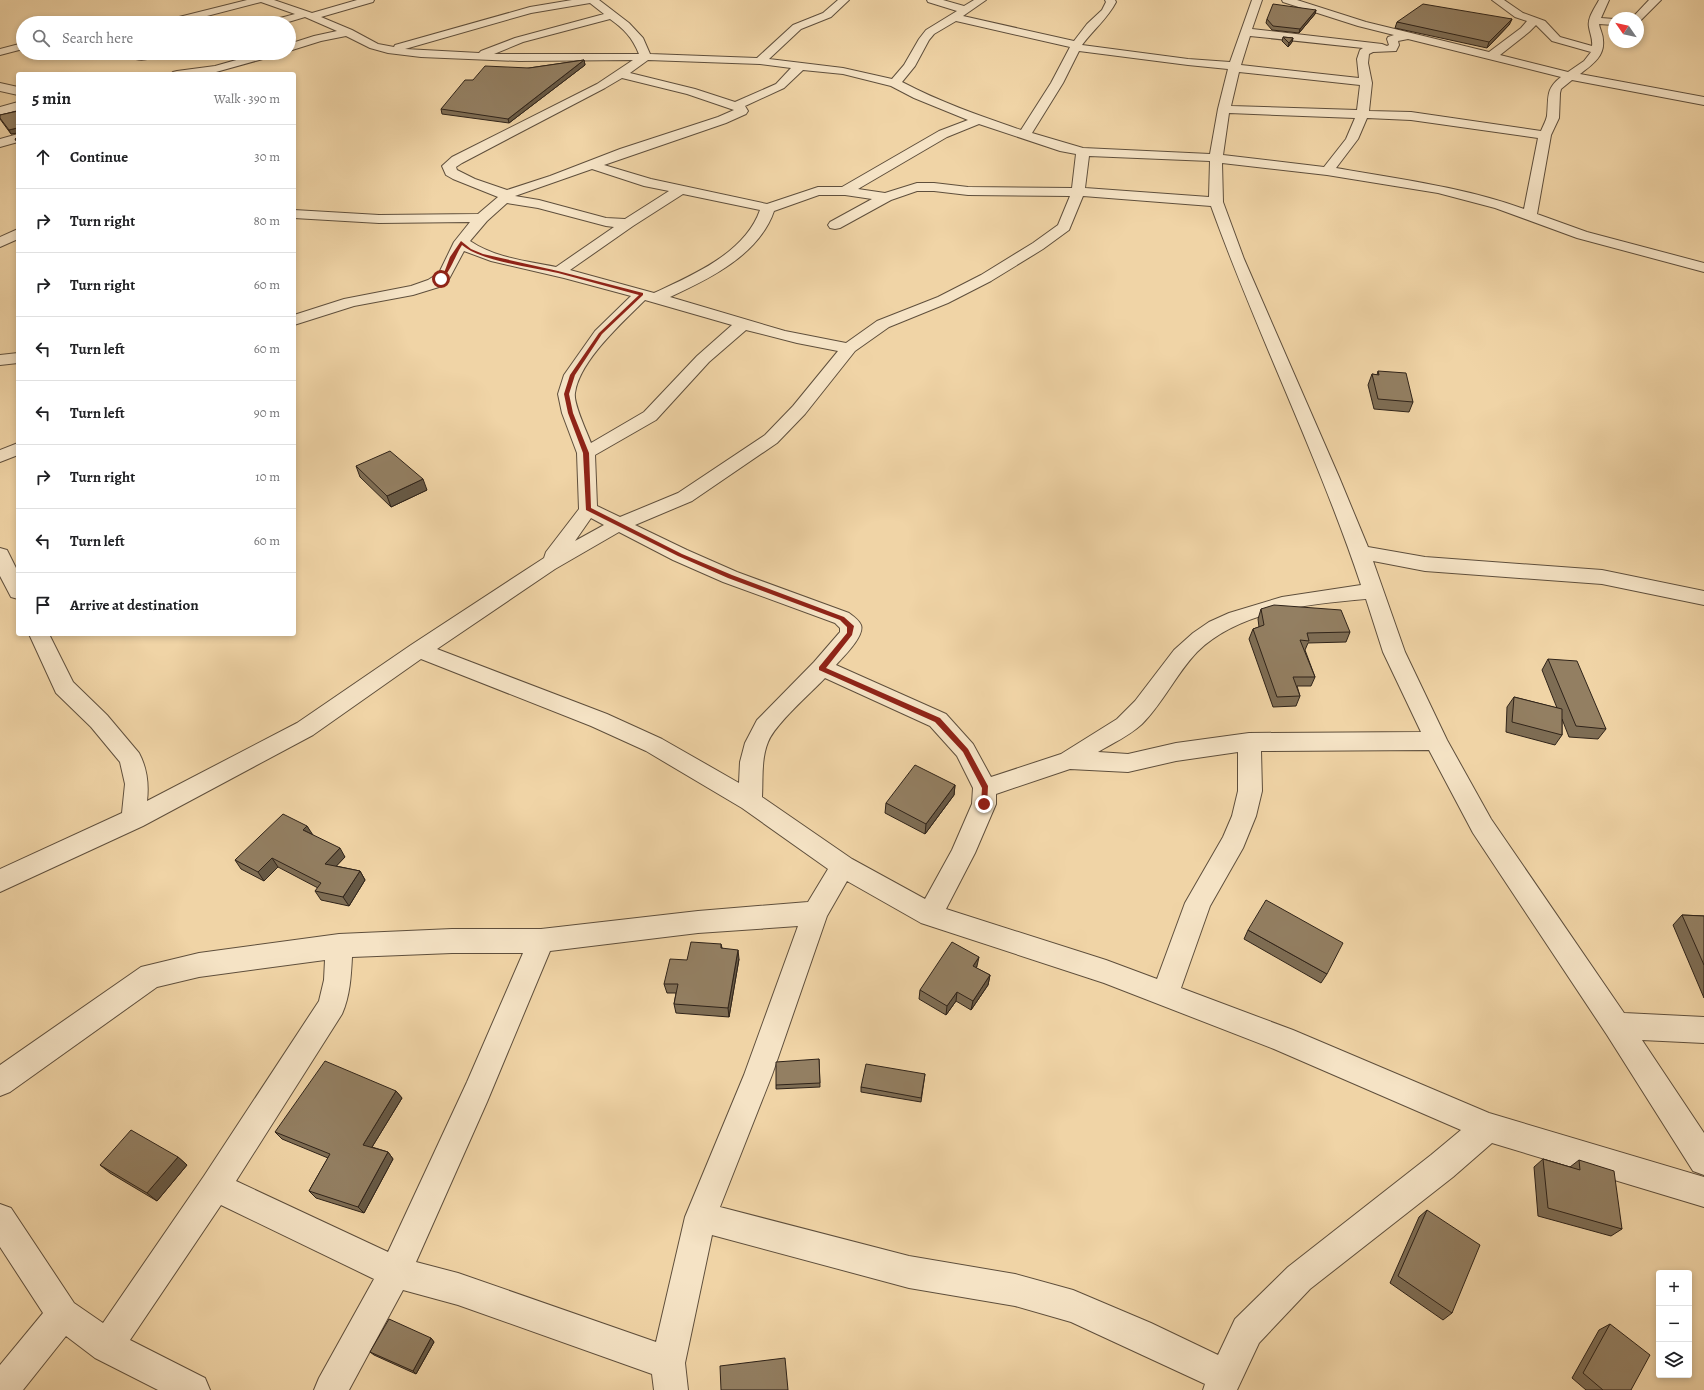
<!DOCTYPE html>
<meta charset="utf-8">
<style>
body{margin:0;font-family:Alegreya,serif;background:#f2f2f2;color:#202124}
.controls{position:absolute;right:12px;bottom:12px;display:grid;overflow:hidden;border-radius:4px;box-shadow:0 2px 6px #0003}
.controls button{width:36px;height:36px;display:grid;place-items:center;padding:0;border:0;border-bottom:1px solid #e0e0e0;background:#fff;color:#202124;font:20px sans-serif}
.compass{position:absolute;left:1608px;top:12px;width:36px;height:36px;border-radius:50%;background:#fff;box-shadow:0 2px 6px #0003;rotate:304deg}
.stop{position:absolute;width:12px;height:12px;margin:-9px;border:3px solid #8f2418;border-radius:50%;background:#fff}
.stop.end{background:#8f2418;border-color:#fff;box-shadow:0 1px 4px #0008}
.list{margin:0;padding:0;list-style:none}
h2{display:flex;justify-content:space-between;align-items:center;height:52px;margin:0;padding:0 16px;font-size:17px}
h2 small{font-size:13px;font-weight:400;color:#757577}
.list li{display:grid;grid-template-columns:26px 1fr auto;gap:12px;align-items:center;box-sizing:border-box;height:64px;padding:0 16px;border-top:1px solid #e0e0e0}
.list b{display:block;font-size:15px;white-space:nowrap}
.list em{font-size:13px;font-style:normal;color:#757577}
.icon{flex:none;width:22px;height:22px;fill:none;stroke:currentColor;stroke-width:2;stroke-linecap:round;stroke-linejoin:round}
.map{position:relative;flex:none;width:1704px;height:1390px;overflow:hidden}
.search{position:absolute;background:#fff;box-shadow:0 2px 6px #0003;left:16px;top:16px;width:280px;height:44px;display:flex;align-items:center;gap:10px;box-sizing:border-box;padding:0 14px;border-radius:22px;color:#757577;font-size:15px}
.panel{position:absolute;background:#fff;box-shadow:0 2px 6px #0003;left:16px;top:72px;width:280px;height:564px;border-radius:4px}
.map>svg:first-child{display:block}
.lines{fill:none;stroke-linecap:round;stroke-linejoin:round}
.minor-casing{stroke:#5f4f3c;stroke-width:2}
.minor{fill:#f5e3c5;fill-rule:evenodd}
.wall{fill:#7e6d54;stroke:#2f2319}
.shaded-wall{fill:#675945;stroke:#2f2319}
.building{fill:#937f62;stroke:#2f2319}
.route{fill:#8f2418}
</style>
<div class="map">
<svg width="1704" height="1390" viewBox="0 0 1704 1390">
<rect width="100%" height="100%" fill="#f0d4a6"/>
<filter id="stains"><feTurbulence type="fractalNoise" baseFrequency=".005" numOctaves="4"/><feColorMatrix values="0 0 0 0 .2 0 0 0 0 .09 0 0 0 0 .02 0 0 0 .5 -.17"/></filter>
<radialGradient id="worn" r=".72"><stop offset=".6" stop-color="#630" stop-opacity="0"/><stop offset="1" stop-color="#630" stop-opacity=".3"/></radialGradient>
<g class="lines">
<!-- minor casing -->
<g class="minor-casing">
<path id="minor" d="M 247,0 L 274,0 L 312,13 L 357,0 L 374,0 L 373,2 L 321,17 L 352,30 L 378,44 L 394,47 L 395,45 L 530,7 L 572,0 L 599,0 L 629,23 L 643,38 L 650,54 L 757,58 L 793,25 L 823,13 L 838,0 L 849,0 L 831,17 L 801,29 L 769,59 L 843,68 L 892,79 L 904,65 L 919,39 L 926,30 L 957,11 L 928,2 L 927,0 L 943,0 L 964,6 L 974,0 L 986,0 L 963,16 L 1074,41 L 1087,24 L 1102,10 L 1106,2 L 1105,0 L 1115,0 L 1116,2 C 1108,18 1093,30 1082,45 L 1188,59 L 1230,62 L 1252,0 L 1262,0 L 1252,29 L 1382,44 L 1387,46 L 1389,45 L 1387,39 L 1388,37 L 1394,35 L 1358,26 L 1283,2 L 1282,0 L 1297,0 L 1366,22 L 1489,52 L 1521,28 L 1527,21 L 1515,17 L 1492,0 L 1504,0 L 1523,13 L 1545,21 L 1560,37 L 1592,46 C 1593,39 1590,34 1589,27 C 1587,18 1595,8 1599,0 L 1609,0 L 1601,18 L 1614,19 L 1614,25 L 1599,24 C 1600,30 1603,34 1603,40 C 1605,56 1592,65 1580,74 L 1704,97 L 1704,105 L 1572,80 L 1561,89 L 1560,93 L 1559,118 L 1551,135 L 1537,214 L 1587,232 L 1704,263 L 1704,272 L 1577,238 L 1495,208 L 1438,193 L 1327,175 L 1222,163 L 1223,202 L 1244,259 L 1339,477 L 1368,547 L 1425,557 L 1602,570 L 1704,591 L 1704,605 L 1602,584 L 1425,571 L 1373,561 L 1405,652 L 1447,740 L 1491,819 L 1624,1013 L 1704,1017 L 1704,1043 L 1642,1040 L 1704,1133 L 1704,1175 L 1693,1171 L 1607,1035 L 1473,833 L 1429,750 L 1261,751 L 1262,791 L 1256,816 L 1243,848 L 1210,906 L 1181,988 L 1293,1030 L 1489,1113 L 1704,1177 L 1704,1207 L 1492,1143 L 1453,1177 L 1310,1289 L 1259,1343 L 1237,1390 L 1203,1390 L 1205,1384 L 1071,1322 L 1015,1306 L 909,1288 L 712,1235 L 685,1363 L 688,1390 L 654,1390 L 652,1374 L 458,1305 L 403,1290 L 349,1390 L 314,1390 L 319,1378 L 374,1279 L 221,1205 L 130,1340 L 205,1378 L 210,1390 L 158,1390 L 95,1358 L 66,1336 L 23,1390 L 0,1390 L 0,1365 L 43,1313 L 0,1247 L 0,1204 L 11,1208 L 74,1303 L 103,1323 L 204,1176 L 319,1001 L 324,980 L 325,960 L 199,977 L 157,987 L 10,1092 L 0,1096 L 0,1065 L 141,967 L 199,953 L 339,934 L 452,929 L 541,929 L 698,911 L 808,902 L 828,869 L 742,808 L 646,751 L 591,726 L 421,659 L 313,735 L 143,826 L 0,892 L 0,869 L 122,813 L 125,784 L 120,762 L 91,727 L 56,693 L 29,634 L 49,634 L 73,682 L 107,715 L 139,753 C 147,768 149,784 147,801 L 297,723 L 411,645 L 544,558 L 546,552 L 579,509 L 577,453 L 562,413 L 558,394 L 564,375 L 595,331 L 631,296 L 564,278 L 491,261 L 464,251 L 449,279 L 439,287 L 413,295 L 354,306 L 294,325 L 294,315 L 344,299 L 411,286 L 428,280 L 439,273 L 454,242 L 470,222 L 379,223 L 294,218 L 294,210 L 379,215 L 478,214 L 498,197 L 453,179 L 446,175 L 442,166 L 452,157 L 597,84 L 633,60 L 519,61 L 421,57 L 388,53 L 370,48 L 346,36 L 321,41 L 289,51 L 289,44 L 314,36 L 337,31 L 305,17 L 285,23 L 268,23 L 269,21 L 295,14 L 261,2 L 180,23 L 162,23 L 163,21 ZM 590,3 L 604,14 L 515,38 L 481,51 L 479,53 L 405,49 L 531,13 ZM 610,19 C 624,29 632,37 639,54 L 494,54 L 523,42 ZM 956,21 L 1070,47 L 1051,83 L 1021,130 C 980,116 940,102 902,82 L 915,66 L 929,40 L 934,34 ZM 1536,25 L 1552,41 L 1591,52 L 1584,61 L 1568,72 L 1500,55 L 1529,32 ZM 1250,36 L 1363,48 L 1360,50 L 1357,59 L 1359,78 L 1241,65 ZM 1408,39 L 1561,77 C 1545,89 1549,98 1547,116 C 1546,121 1543,126 1541,131 L 1411,112 L 1369,111 L 1372,83 L 1368,63 L 1369,54 L 1373,52 L 1396,51 L 1399,45 L 1398,41 ZM 1079,51 L 1188,65 L 1228,69 L 1218,109 L 1210,154 L 1083,148 L 1032,133 L 1063,83 ZM 648,60 L 760,64 L 791,68 L 776,84 L 735,102 L 695,89 L 630,73 ZM 803,70 L 843,74 L 891,86 L 914,98 L 968,120 L 939,131 L 842,187 L 818,187 L 767,204 L 651,179 L 604,165 L 726,123 L 746,114 L 748,111 L 745,106 L 784,88 ZM 1239,72 L 1360,85 L 1357,110 L 1231,106 ZM 622,78 L 687,94 L 734,110 L 718,117 L 620,149 L 550,176 L 507,190 L 475,179 L 457,170 L 456,167 L 462,163 L 605,88 ZM 1229,113 L 1355,118 L 1346,139 L 1324,167 L 1223,155 ZM 1367,118 L 1411,120 L 1538,138 L 1524,209 C 1463,187 1399,179 1336,168 L 1358,139 ZM 979,124 L 1060,151 L 1076,154 L 1072,188 L 968,187 L 934,183 L 917,183 L 885,193 L 858,189 L 947,137 ZM 1089,156 L 1210,161 L 1209,197 L 1085,188 ZM 592,169 L 644,186 L 669,191 L 625,219 L 606,218 L 539,200 L 515,196 ZM 917,191 L 934,191 L 968,195 L 1070,196 L 1058,225 L 1033,243 L 981,275 L 938,297 L 877,321 L 846,343 L 785,331 L 670,297 C 709,279 759,255 774,211 L 819,195 L 845,195 L 872,199 L 830,222 L 828,225 L 830,228 L 835,229 L 840,228 L 891,200 ZM 683,194 L 760,210 C 745,253 693,275 654,293 L 570,270 L 633,226 ZM 1083,196 L 1211,206 C 1257,334 1318,456 1361,585 L 1282,597 L 1229,613 L 1209,622 L 1193,633 L 1174,650 L 1135,701 L 1117,719 L 1061,754 L 991,777 L 973,744 L 946,714 L 836,665 C 843,657 865,636 861,625 C 859,620 853,616 849,613 L 737,572 L 687,550 L 635,525 L 692,501 L 777,443 L 805,414 L 855,351 L 889,327 L 948,303 L 991,281 L 1043,249 L 1069,230 ZM 507,203 L 538,208 L 606,226 L 614,227 L 556,267 C 527,261 495,258 470,241 L 487,221 ZM 645,300 L 732,325 L 697,356 L 644,412 L 591,443 C 587,432 573,403 575,393 C 579,361 623,322 645,300 ZM 746,330 L 797,343 L 838,351 L 793,406 L 765,435 L 678,493 L 620,517 L 597,506 L 595,455 L 656,420 L 709,362 ZM 591,518 L 604,525 L 575,541 ZM 619,532 L 673,560 L 723,582 L 835,623 L 840,628 L 840,632 L 814,662 L 757,720 L 745,743 L 740,762 L 739,783 L 662,739 L 607,714 L 437,649 L 555,569 ZM 1366,599 L 1383,652 L 1421,732 L 1249,733 L 1176,743 L 1128,754 L 1098,752 C 1113,743 1129,736 1142,724 C 1163,703 1176,674 1197,652 C 1240,610 1310,604 1366,599 ZM 825,678 L 930,726 L 957,756 L 973,788 L 972,804 L 952,850 L 925,899 L 852,859 L 762,797 C 763,779 761,759 768,742 C 775,724 810,694 825,678 ZM 1238,752 L 1238,791 L 1232,816 L 1223,837 L 1185,903 L 1157,979 L 1106,960 L 946,909 L 975,853 L 996,804 L 996,794 L 1070,769 L 1128,772 L 1176,761 ZM 847,881 L 921,923 L 1104,983 L 1274,1049 L 1461,1130 L 1431,1155 L 1288,1267 L 1235,1319 L 1218,1355 L 1151,1323 L 1073,1290 L 1015,1274 L 909,1256 L 720,1207 L 772,1075 L 827,916 ZM 798,926 L 744,1075 L 685,1217 L 656,1342 L 458,1273 L 416,1262 L 487,1102 L 550,951 L 698,933 ZM 452,953 L 523,953 L 467,1082 L 388,1252 L 236,1181 L 342,1014 C 350,996 351,976 352,957 Z
M 1649,0 L 1661,0 L 1641,20 L 1638,21 L 1638,18 L 1632,18 Z
M 23,43 L 23,49 L 0,55 L 0,49 Z
M 143,53 L 163,53 C 158,58 143,61 136,59 L 134,57 L 136,55 Z
M 261,53 L 279,53 L 277,55 L 216,72 L 171,74 L 173,72 L 177,71 L 215,66 Z
M 0,83 L 18,87 L 18,95 L 0,91 Z
M 18,102 L 18,110 L 0,115 L 0,107 Z
M 18,134 L 18,142 L 0,147 L 0,139 Z
M 18,229 L 18,239 L 0,247 L 0,237 Z
M 18,353 L 18,363 L 0,365 L 0,355 Z
M 18,443 L 18,455 L 0,462 L 0,450 Z
M 0,548 L 7,550 L 18,572 L 18,599 L 11,597 L 0,576 Z"/>
</g>
<!-- minor -->
<use href="#minor" class="minor"/>
</g>
<!-- wall -->
<path class="wall" d="M 1316,10 L 1315,14 L 1299,33 L 1272,30 L 1266,23 L 1267,19 Z
M 1512,19 L 1509,25 L 1487,48 L 1395,28 L 1397,22 Z
M 1283,37 L 1293,38 L 1292,42 L 1288,47 L 1282,41 Z
M 584,60 L 585,65 L 509,123 L 442,114 L 441,109 L 473,80 L 529,68 Z
M 18,111 L 18,144 L 15,139 L 17,137 L 17,133 L 11,134 L 0,119 L 0,115 Z
M 1378,371 L 1413,402 L 1409,412 L 1374,409 L 1368,385 L 1372,374 L 1377,375 Z
M 356,466 L 427,490 L 391,507 L 360,477 Z
M 1261,609 L 1350,632 L 1346,642 L 1308,643 L 1305,650 L 1315,677 L 1311,686 L 1297,686 L 1300,696 L 1296,706 L 1273,707 L 1249,639 L 1253,629 L 1259,627 L 1258,619 Z
M 1548,659 L 1606,729 L 1598,739 L 1569,737 L 1562,719 L 1562,735 L 1555,745 L 1506,732 L 1507,707 L 1514,697 L 1557,708 L 1542,670 Z
M 955,785 L 954,795 L 925,834 L 885,813 L 886,803 Z
M 307,826 L 312,835 L 345,857 L 336,866 L 360,871 L 365,880 L 349,906 L 321,900 L 315,891 L 318,888 L 278,867 L 264,881 L 241,869 L 235,860 Z
M 1682,915 L 1704,916 L 1704,998 L 1673,925 Z
M 1248,930 L 1327,974 L 1321,983 L 1244,939 Z
M 721,944 L 722,948 L 739,959 L 729,1017 L 676,1013 L 674,1004 L 676,993 L 667,993 L 664,984 L 687,960 Z
M 977,966 L 976,968 L 990,975 L 988,985 L 971,1010 L 956,1001 L 946,1015 L 919,999 L 920,990 Z
M 819,1059 L 820,1087 L 776,1089 L 776,1085 Z
M 925,1074 L 921,1102 L 861,1092 L 861,1087 Z
M 396,1091 L 402,1098 L 372,1147 L 388,1152 L 393,1159 L 364,1213 L 316,1198 L 309,1191 L 328,1158 L 282,1139 L 275,1132 Z
M 178,1157 L 187,1165 L 157,1201 L 110,1173 L 100,1165 Z
M 1543,1159 L 1570,1167 L 1579,1160 L 1622,1229 L 1611,1236 L 1538,1216 L 1534,1167 Z
M 1427,1210 L 1452,1313 L 1443,1320 L 1390,1283 L 1419,1217 Z
M 1610,1324 L 1631,1390 L 1586,1390 L 1572,1378 L 1599,1330 Z
M 431,1338 L 434,1342 L 416,1374 L 374,1355 L 370,1352 Z"/>
<!-- shaded-wall -->
<path class="shaded-wall" d="M 1316,10 L 1315,14 L 1299,33 L 1300,29 Z
M 1512,19 L 1509,25 L 1487,48 L 1489,42 Z
M 1293,38 L 1292,42 L 1288,47 L 1289,43 Z
M 584,60 L 585,65 L 509,123 L 508,119 Z
M 17,128 L 18,133 L 11,134 L 9,130 Z
M 423,479 L 427,490 L 391,507 L 387,496 Z
M 955,785 L 954,795 L 925,834 L 926,824 Z
M 307,826 L 313,835 L 303,830 Z
M 340,848 L 345,857 L 330,873 L 325,864 Z
M 272,858 L 278,867 L 264,881 L 258,872 Z
M 360,871 L 365,880 L 349,906 L 343,897 Z
M 738,950 L 739,959 L 729,1017 L 728,1008 Z
M 979,957 L 977,966 L 971,975 L 973,966 Z
M 990,975 L 988,985 L 971,1010 L 973,1001 Z
M 957,992 L 956,1001 L 946,1015 L 947,1006 Z
M 396,1091 L 402,1098 L 369,1152 L 363,1145 Z
M 388,1152 L 393,1159 L 364,1213 L 358,1207 Z
M 178,1157 L 187,1165 L 157,1201 L 147,1193 Z
M 431,1338 L 434,1342 L 416,1374 L 413,1371 Z"/>
<!-- building -->
<path class="building" d="M 1273,4 L 1316,10 L 1300,29 L 1273,26 L 1267,19 Z
M 1423,4 L 1512,19 L 1489,42 L 1397,22 Z
M 1283,37 L 1293,38 L 1289,43 Z
M 584,60 L 508,119 L 441,109 L 465,80 L 473,80 L 485,66 L 529,68 Z
M 18,111 L 18,143 L 15,139 L 17,137 L 17,128 L 9,130 L 0,118 L 0,115 Z
M 1378,371 L 1406,373 L 1413,402 L 1378,399 L 1372,374 L 1379,375 Z
M 390,451 L 423,479 L 387,496 L 356,466 Z
M 1274,605 L 1341,610 L 1350,632 L 1307,633 L 1309,641 L 1300,640 L 1315,677 L 1293,677 L 1300,696 L 1277,697 L 1253,629 L 1264,625 L 1261,609 Z
M 1548,659 L 1577,661 L 1606,729 L 1576,726 Z
M 1514,697 L 1562,709 L 1562,735 L 1512,722 Z
M 915,765 L 955,785 L 926,824 L 886,803 Z
M 283,814 L 307,826 L 303,830 L 340,848 L 325,864 L 360,871 L 343,897 L 315,891 L 321,883 L 272,858 L 258,872 L 235,860 Z
M 1266,900 L 1343,943 L 1327,974 L 1248,930 Z
M 1682,915 L 1704,916 L 1704,965 Z
M 691,942 L 721,944 L 721,948 L 738,950 L 728,1008 L 674,1004 L 678,984 L 664,984 L 670,959 L 687,960 Z
M 952,942 L 979,957 L 973,966 L 990,975 L 973,1001 L 957,992 L 947,1006 L 920,990 Z
M 819,1059 L 820,1083 L 776,1085 L 776,1062 Z
M 325,1061 L 396,1091 L 363,1145 L 388,1152 L 358,1207 L 309,1191 L 330,1154 L 275,1132 Z
M 866,1064 L 925,1074 L 921,1098 L 861,1087 Z
M 131,1130 L 178,1157 L 147,1193 L 100,1165 Z
M 1543,1159 L 1580,1170 L 1579,1160 L 1614,1171 L 1622,1229 L 1548,1208 Z
M 1427,1210 L 1480,1245 L 1452,1313 L 1398,1276 Z
M 389,1319 L 431,1338 L 413,1371 L 370,1352 Z
M 1610,1324 L 1650,1355 L 1631,1390 L 1603,1390 L 1583,1373 Z
M 785,1358 L 788,1390 L 721,1390 L 720,1366 Z"/>
<!-- route -->
<path class="route" d="M 461,241 L 471,249 L 483,254 L 558,271 L 643,293 L 643,295 L 602,334 L 575,375 L 569,394 L 573,413 L 589,453 L 591,508 L 682,554 L 732,575 L 844,617 L 854,626 L 852,635 L 826,668 L 940,718 L 968,749 L 988,786 L 987,806 L 982,806 L 981,804 L 982,788 L 963,752 L 935,722 L 819,670 L 819,667 L 847,633 L 847,627 L 840,620 L 728,578 L 678,556 L 586,510 L 583,453 L 568,413 L 564,394 L 570,375 L 599,333 L 639,295 C 612,288 585,280 558,273 C 532,267 480,261 462,245 C 455,256 451,270 442,280 L 439,280 L 444,273 L 450,257 Z"/>
<rect width="100%" height="100%" filter="url(#stains)"/>
<rect width="100%" height="100%" fill="url(#worn)"/>
</svg>
<div class="controls">
<button>+</button>
<button>−</button>
<button><svg class="icon" aria-label="layers" viewBox="0 0 24 24"><path d="M12 4l9 5-9 5-9-5zM3 14l9 5 9-5"/></svg></button>
</div>
<svg class="compass" viewBox="-18 -18 36 36"><path d="M0-13l5 13h-10z" fill="#e53935"/><path d="M0 13l5-13h-10z" fill="#757577"/></svg>
<div class="stop" style="left:441px;top:279px"></div>
<div class="stop end" style="left:984px;top:804px"></div>
<div class="search"><svg class="icon" aria-label="search" viewBox="0 0 24 24"><circle cx="10" cy="10" r="6"/><path d="M15 15l6 6"/></svg>Search here</div>
<section class="panel">
<h2>5 min<small>Walk · 390 m</small></h2>
<ul class="list">
<li><svg class="icon" aria-label="ahead" viewBox="0 0 24 24"><path d="M12 20V5M6 11l6-6 6 6"/></svg><div><b>Continue</b></div><em>30 m</em></li>
<li><svg class="icon" aria-label="right" viewBox="0 0 24 24"><path d="M7 20v-9h11M14 6l5 5-5 5"/></svg><div><b>Turn right</b></div><em>80 m</em></li>
<li><svg class="icon" aria-label="right" viewBox="0 0 24 24"><path d="M7 20v-9h11M14 6l5 5-5 5"/></svg><div><b>Turn right</b></div><em>60 m</em></li>
<li><svg class="icon" aria-label="left" viewBox="0 0 24 24"><path d="M17 20v-9H6M10 6l-5 5 5 5"/></svg><div><b>Turn left</b></div><em>60 m</em></li>
<li><svg class="icon" aria-label="left" viewBox="0 0 24 24"><path d="M17 20v-9H6M10 6l-5 5 5 5"/></svg><div><b>Turn left</b></div><em>90 m</em></li>
<li><svg class="icon" aria-label="right" viewBox="0 0 24 24"><path d="M7 20v-9h11M14 6l5 5-5 5"/></svg><div><b>Turn right</b></div><em>10 m</em></li>
<li><svg class="icon" aria-label="left" viewBox="0 0 24 24"><path d="M17 20v-9H6M10 6l-5 5 5 5"/></svg><div><b>Turn left</b></div><em>60 m</em></li>
<li><svg class="icon" aria-label="arrive" viewBox="0 0 24 24"><path d="M6 21V4h12l-3 4 3 4H6"/></svg><div><b>Arrive at destination</b></div></li>
</ul>
</section>
</div>
